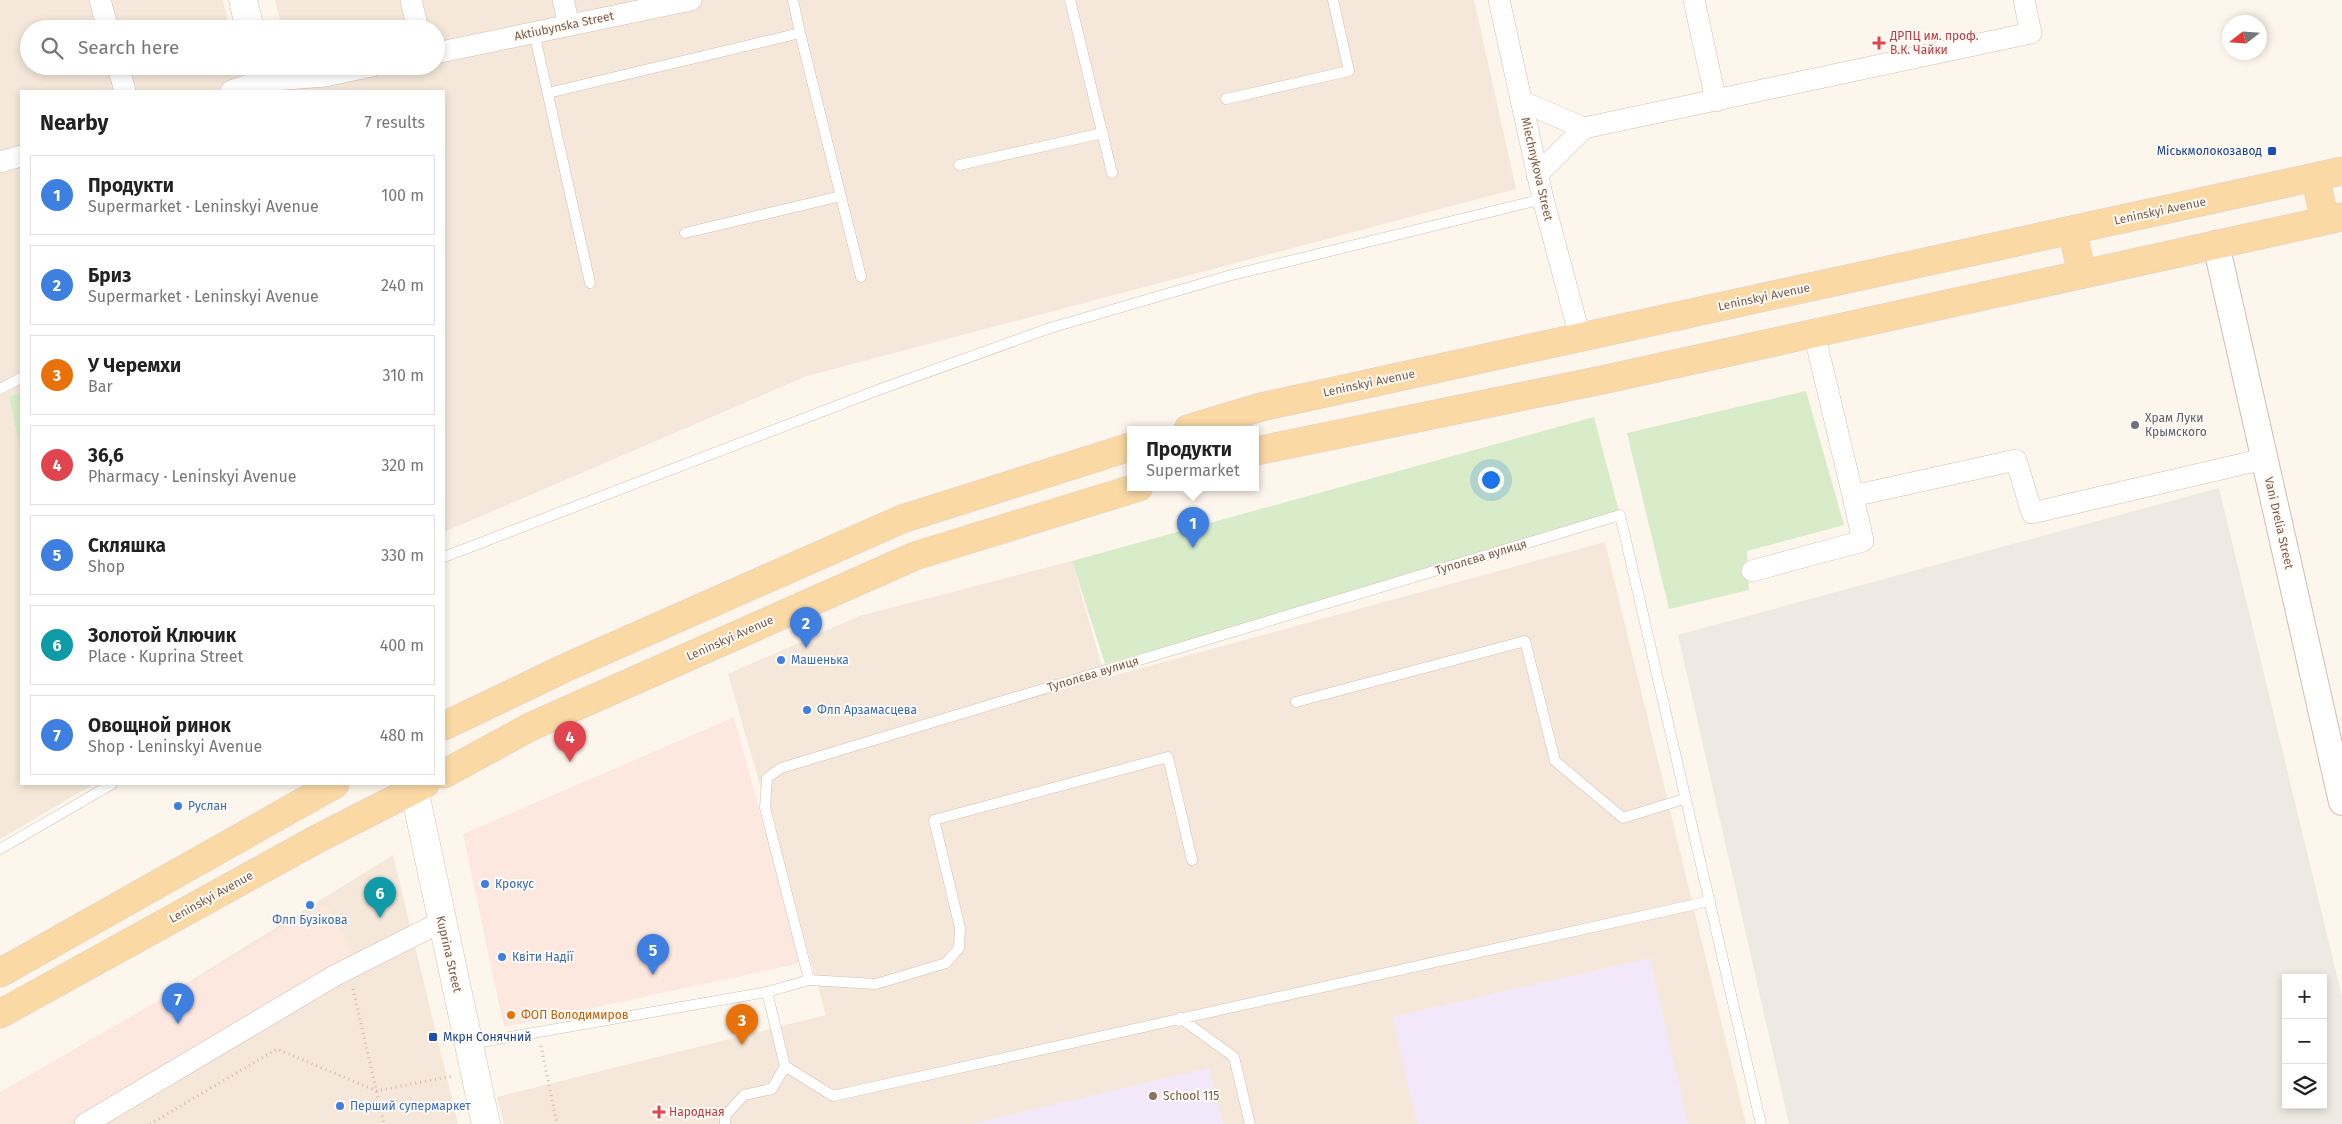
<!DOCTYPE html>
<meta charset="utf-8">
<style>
body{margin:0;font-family:"Fira Sans",sans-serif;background:#f2f2f2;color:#222}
.controls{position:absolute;right:15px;bottom:15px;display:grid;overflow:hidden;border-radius:0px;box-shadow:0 2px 8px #0003}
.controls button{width:45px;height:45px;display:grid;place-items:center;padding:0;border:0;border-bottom:1px solid #e0e0e0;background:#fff;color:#222;font:25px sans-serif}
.compass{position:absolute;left:2222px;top:15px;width:45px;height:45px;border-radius:50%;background:#fff;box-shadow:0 2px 8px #0003;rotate:253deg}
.you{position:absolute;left:1490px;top:479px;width:18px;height:18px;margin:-12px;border:4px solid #fff;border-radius:50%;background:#1a73e8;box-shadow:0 0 0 8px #1a73e833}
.badge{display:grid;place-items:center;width:32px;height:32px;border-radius:50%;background:#e76f51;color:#fff;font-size:16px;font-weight:700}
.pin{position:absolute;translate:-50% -41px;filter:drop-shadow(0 1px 2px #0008)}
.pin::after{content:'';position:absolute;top:26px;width:18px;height:15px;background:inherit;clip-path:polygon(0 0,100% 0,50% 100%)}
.popup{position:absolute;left:1127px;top:426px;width:132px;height:65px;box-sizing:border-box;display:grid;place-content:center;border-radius:0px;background:#fff;filter:drop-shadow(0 1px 4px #0005);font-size:16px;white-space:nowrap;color:#767676}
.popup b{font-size:19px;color:#222}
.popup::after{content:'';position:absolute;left:50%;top:100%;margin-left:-10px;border:10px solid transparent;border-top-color:#fff}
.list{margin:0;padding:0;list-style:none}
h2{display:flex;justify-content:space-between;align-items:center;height:65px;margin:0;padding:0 20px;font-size:21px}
h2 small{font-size:16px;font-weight:400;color:#767676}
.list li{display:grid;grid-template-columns:32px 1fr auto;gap:15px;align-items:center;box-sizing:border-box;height:80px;margin:0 10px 10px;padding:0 10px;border:1px solid #e0e0e0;border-radius:0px}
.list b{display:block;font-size:19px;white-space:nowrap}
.list p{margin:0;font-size:16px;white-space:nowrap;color:#767676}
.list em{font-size:16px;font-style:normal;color:#767676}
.icon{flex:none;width:28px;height:28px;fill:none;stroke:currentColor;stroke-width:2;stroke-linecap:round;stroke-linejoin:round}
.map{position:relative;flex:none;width:2342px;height:1124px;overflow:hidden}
.search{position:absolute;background:#fff;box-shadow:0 2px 8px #0003;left:20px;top:20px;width:425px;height:55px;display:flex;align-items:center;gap:12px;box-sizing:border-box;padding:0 18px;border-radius:28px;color:#767676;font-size:19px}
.panel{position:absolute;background:#fff;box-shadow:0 2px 8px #0003;left:20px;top:90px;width:425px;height:695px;border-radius:0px}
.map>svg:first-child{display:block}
.residential{fill:#f5e8da}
.commercial{fill:#fde8e0}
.industrial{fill:#efe9e4;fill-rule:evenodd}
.education{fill:#f3e8fa}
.green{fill:#d8ecc9}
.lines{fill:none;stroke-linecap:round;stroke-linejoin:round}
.service-casing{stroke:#d1beb0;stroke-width:11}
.minor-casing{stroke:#d1beb0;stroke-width:22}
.tertiary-casing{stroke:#d1beb0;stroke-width:28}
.secondary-casing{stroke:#d6c0b0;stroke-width:29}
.primary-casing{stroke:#dad1cd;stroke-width:29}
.path{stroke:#d9b8a5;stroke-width:3;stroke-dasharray:1 4;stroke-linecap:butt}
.service{stroke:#fff;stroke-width:10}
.minor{stroke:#fff;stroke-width:21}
.tertiary{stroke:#fff;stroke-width:26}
.secondary{stroke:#fff;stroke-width:28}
.primary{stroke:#fbd9a5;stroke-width:28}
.health-dot{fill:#e0444e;stroke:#fffaf3;stroke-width:2}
.transit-dot{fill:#1a4fb4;stroke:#fffaf3;stroke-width:2}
.worship-dot{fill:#6b7280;stroke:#fffaf3;stroke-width:2}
.shop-dot{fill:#3f7fe0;stroke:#fffaf3;stroke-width:2}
.food-dot{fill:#e8710a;stroke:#fffaf3;stroke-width:2}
.education-dot{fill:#8d6e63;stroke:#fffaf3;stroke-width:2}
.labels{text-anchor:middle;stroke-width:4;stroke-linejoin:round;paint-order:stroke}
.street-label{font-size:12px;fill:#7a5c4d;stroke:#fffaf3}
.health-label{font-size:12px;fill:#be3a42;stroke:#fffaf3;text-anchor:start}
.transit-label{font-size:12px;fill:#164399;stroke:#fffaf3;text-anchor:end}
.worship-label{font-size:12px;fill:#5b616d;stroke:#fffaf3;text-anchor:start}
.shop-label{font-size:12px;fill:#366cbe;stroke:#fffaf3;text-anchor:start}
.food-label{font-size:12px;fill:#c56008;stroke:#fffaf3;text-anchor:start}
.education-label{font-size:12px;fill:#785e54;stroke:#fffaf3;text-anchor:start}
</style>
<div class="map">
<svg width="2342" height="1124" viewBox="0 0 2342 1124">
<rect width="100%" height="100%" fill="#fdf6ec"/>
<!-- residential -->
<path class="residential" d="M 0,0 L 223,0 L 230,29 L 29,29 L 29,66 L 238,66 L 244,91 L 21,91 L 21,784 L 94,784 L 0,839 Z
M 275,0 L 1474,0 L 1516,189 L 807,376 L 444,532 L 444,91 L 297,91 L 291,66 L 436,66 L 436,29 L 282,29 Z
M 1605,542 L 1746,1124 L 504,1124 L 497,1097 L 826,1015 L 728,674 L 859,616 L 1072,561 L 1105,678 Z
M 393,855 L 458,1124 L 0,1124 L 0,1099 Z"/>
<!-- commercial -->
<path class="commercial" d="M 734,717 L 801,963 L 504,1027 L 463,834 Z
M 326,904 L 356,957 L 66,1124 L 0,1124 L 0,1092 Z"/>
<!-- industrial -->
<path class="industrial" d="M 2219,488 L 2342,997 L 2342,1124 L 1789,1124 L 1678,635 ZM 2286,978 L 2323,978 L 2323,1105 L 2286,1105 Z"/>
<!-- education -->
<path class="education" d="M 1650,958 L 1688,1124 L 1417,1124 L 1392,1017 Z
M 1209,1068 L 1223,1124 L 972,1124 Z"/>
<!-- green -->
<path class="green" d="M 1806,391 L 1844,525 L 1747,551 L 1749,590 L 1669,609 L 1627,433 Z
M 21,393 L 21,452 L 9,396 Z
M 1594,417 L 1620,515 L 1105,664 L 1072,561 Z"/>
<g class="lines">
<!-- service casing -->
<g class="service-casing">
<path id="service" d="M 793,0 L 800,33
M 1070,0 L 1112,173
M 534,32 L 590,283
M 548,93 L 800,33 L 861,277
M 1226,99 L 1349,71 L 1333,0
M 959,165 L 1103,133
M 685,233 L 841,196
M 0,389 L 21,378
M 444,557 L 878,390 L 1050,328 L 1228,276 L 1543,199
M 1296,702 L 1525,641 L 1555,761 L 1623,818 L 1684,799
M 0,849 L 112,784
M 809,980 L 765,808 L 767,778 L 781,768 L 1620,515 C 1666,718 1715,921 1761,1124
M 767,992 L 785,1066 L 833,1096 L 1710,901
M 1180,1018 L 1234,1057 L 1250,1124
M 470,1044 L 767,992 L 809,980 L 876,984 L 946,963 L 959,948 L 960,928 L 934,820 L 1168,757 L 1192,860
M 725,1124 L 725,1116 L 744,1095 L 772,1089 L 785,1066"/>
</g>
<!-- minor casing -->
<g class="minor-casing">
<path id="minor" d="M 100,0 L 108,29
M 411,0 L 418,29
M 563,0 L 569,24
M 1499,0 L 1543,199 L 1580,337
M 1694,0 L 1716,101
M 436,53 L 691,0
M 118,66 L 125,91
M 231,91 L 261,81 L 325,76 L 372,66
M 1521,101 L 1584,128 L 1537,175
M 1584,128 L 2031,33 L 2024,0
M 0,162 L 21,156
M 1814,333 L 1853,496 L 2016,460 L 2032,513 L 2264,459
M 1752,571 L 1863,541 L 1853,496
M 85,1124 L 334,976 L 441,922"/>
</g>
<!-- tertiary casing -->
<g class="tertiary-casing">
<path id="tertiary" d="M 2216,244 L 2342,802"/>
</g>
<!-- secondary casing -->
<g class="secondary-casing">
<path id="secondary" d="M 243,0 L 250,29
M 258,66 L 263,91
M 413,784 L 486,1124"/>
</g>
<!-- primary casing -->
<g class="primary-casing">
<path id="primary" d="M 2315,177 L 2325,220
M 2072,230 L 2082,274
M 1188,429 L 1261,407 L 2342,171
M 1256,451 L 1602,380 L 2342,217
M 444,726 L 567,667 L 902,519 L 1130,447
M 444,774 L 532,726 L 915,556 L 1139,487
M 0,973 L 335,784
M 0,1014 L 317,839 L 425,784"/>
</g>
<!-- path -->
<path class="path" d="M 353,989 L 384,1124
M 541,1046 L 557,1124
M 150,1124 L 277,1049 L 377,1091 L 452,1076"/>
<!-- service -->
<use href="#service" class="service"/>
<!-- minor -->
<use href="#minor" class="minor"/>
<!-- tertiary -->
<use href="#tertiary" class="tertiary"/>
<!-- secondary -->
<use href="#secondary" class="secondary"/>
<!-- primary -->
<use href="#primary" class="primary"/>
</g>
<!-- markers -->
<g class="health-dot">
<path d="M1876.5 35.5h5v5h5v5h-5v5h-5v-5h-5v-5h5z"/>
<path d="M656.5 1104.5h5v5h5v5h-5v5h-5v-5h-5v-5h5z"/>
</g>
<g class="transit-dot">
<rect x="2267" y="146" width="10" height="10" rx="2.5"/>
<rect x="428" y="1032" width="10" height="10" rx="2.5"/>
</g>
<circle class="worship-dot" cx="2135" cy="425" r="5"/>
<g class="shop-dot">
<circle cx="781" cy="660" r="5"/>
<circle cx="807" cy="710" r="5"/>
<circle cx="178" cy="806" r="5"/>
<circle cx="485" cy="884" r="5"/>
<circle cx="310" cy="905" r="5"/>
<circle cx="502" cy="957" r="5"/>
<circle cx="340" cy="1106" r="5"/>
</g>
<circle class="food-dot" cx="511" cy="1015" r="5"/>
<circle class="education-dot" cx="1153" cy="1096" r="5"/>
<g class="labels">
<!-- street labels -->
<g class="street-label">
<text transform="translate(564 26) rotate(-12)" y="4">Aktiubynska Street</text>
<text transform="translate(1537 169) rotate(77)" y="4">Miechnykova Street</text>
<text transform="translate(2160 211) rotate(-12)" y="4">Leninskyi Avenue</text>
<text transform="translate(1764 297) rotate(-12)" y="4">Leninskyi Avenue</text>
<text transform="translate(1369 383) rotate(-12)" y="4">Leninskyi Avenue</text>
<text transform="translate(2279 523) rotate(77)" y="4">Vani Drelia Street</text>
<text transform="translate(1481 557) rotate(-17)" y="4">Туполєва вулиця</text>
<text transform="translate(730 638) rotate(-24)" y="4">Leninskyi Avenue</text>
<text transform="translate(1093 674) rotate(-17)" y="4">Туполєва вулиця</text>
<text transform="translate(211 897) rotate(-29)" y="4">Leninskyi Avenue</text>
<text transform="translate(449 954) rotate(77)" y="4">Kuprina Street</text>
</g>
<!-- health labels -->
<g class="health-label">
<text x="1890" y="40">ДРПЦ им. проф.<tspan x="1890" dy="14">В.К. Чайки</tspan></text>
<text x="669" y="1116">Народная</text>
</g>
<!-- transit labels -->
<g class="transit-label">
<text x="2262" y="155">Міськмолокозавод</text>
<text x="443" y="1041" text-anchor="start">Мкрн Сонячний</text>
</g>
<!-- worship labels -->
<g class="worship-label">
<text x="2145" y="422">Храм Луки<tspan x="2145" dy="14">Крымского</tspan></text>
</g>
<!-- shop labels -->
<g class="shop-label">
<text x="791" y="664">Машенька</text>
<text x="817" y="714">Флп Арзамасцева</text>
<text x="188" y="810">Руслан</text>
<text x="495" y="888">Крокус</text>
<text x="310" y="924" text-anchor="middle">Флп Бузікова</text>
<text x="512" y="961">Квіти Надії</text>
<text x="350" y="1110">Перший супермаркет</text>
</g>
<!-- food labels -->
<g class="food-label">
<text x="521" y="1019">ФОП Володимиров</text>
</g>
<!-- education labels -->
<g class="education-label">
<text x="1163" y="1100">School 115</text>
</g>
</g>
</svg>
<div class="controls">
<button>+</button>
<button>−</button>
<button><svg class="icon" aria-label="layers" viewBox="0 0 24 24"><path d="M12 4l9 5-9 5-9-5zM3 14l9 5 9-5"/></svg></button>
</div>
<svg class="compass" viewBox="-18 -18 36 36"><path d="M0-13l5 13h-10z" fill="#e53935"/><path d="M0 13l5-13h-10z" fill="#767676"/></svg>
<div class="you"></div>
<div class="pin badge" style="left:1193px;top:548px;background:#3f7fe0">1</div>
<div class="popup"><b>Продукти</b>Supermarket</div>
<div class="pin badge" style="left:806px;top:648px;background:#3f7fe0">2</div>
<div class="pin badge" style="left:742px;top:1045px;background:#e8710a">3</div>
<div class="pin badge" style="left:570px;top:762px;background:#e0444e">4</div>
<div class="pin badge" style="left:653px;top:975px;background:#3f7fe0">5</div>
<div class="pin badge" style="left:380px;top:918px;background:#0f9aa8">6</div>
<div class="pin badge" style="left:178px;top:1024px;background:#3f7fe0">7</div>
<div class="search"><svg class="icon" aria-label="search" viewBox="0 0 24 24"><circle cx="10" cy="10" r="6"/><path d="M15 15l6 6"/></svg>Search here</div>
<section class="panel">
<h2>Nearby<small>7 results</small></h2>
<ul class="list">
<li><span class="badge" style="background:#3f7fe0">1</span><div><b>Продукти</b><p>Supermarket · Leninskyi Avenue</p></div><em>100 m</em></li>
<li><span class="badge" style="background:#3f7fe0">2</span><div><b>Бриз</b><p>Supermarket · Leninskyi Avenue</p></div><em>240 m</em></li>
<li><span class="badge" style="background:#e8710a">3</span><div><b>У Черемхи</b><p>Bar</p></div><em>310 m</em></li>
<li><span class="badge" style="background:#e0444e">4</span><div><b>36,6</b><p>Pharmacy · Leninskyi Avenue</p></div><em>320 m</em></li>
<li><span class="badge" style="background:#3f7fe0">5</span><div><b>Скляшка</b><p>Shop</p></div><em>330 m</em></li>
<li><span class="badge" style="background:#0f9aa8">6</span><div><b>Золотой Ключик</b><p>Place · Kuprina Street</p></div><em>400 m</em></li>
<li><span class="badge" style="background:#3f7fe0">7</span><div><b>Овощной ринок</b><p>Shop · Leninskyi Avenue</p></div><em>480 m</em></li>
</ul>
</section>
</div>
